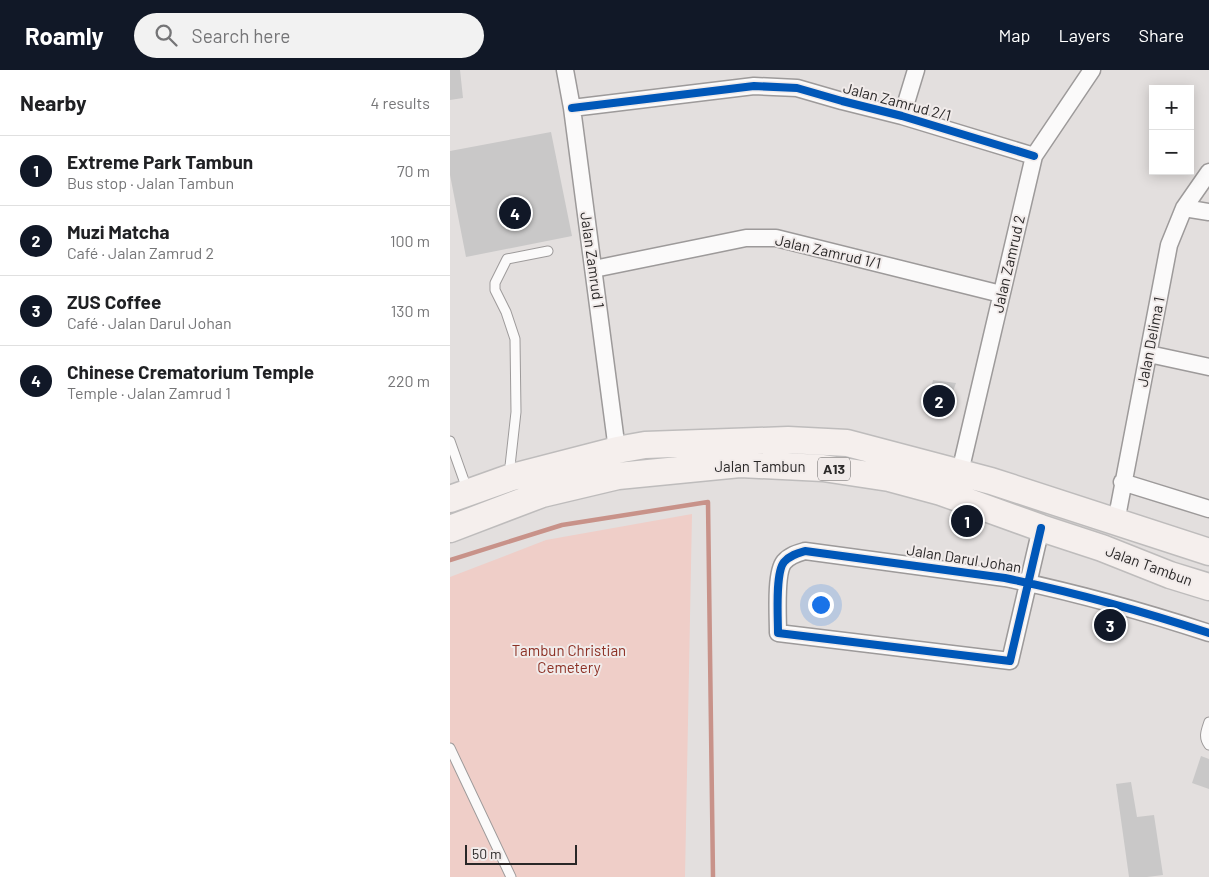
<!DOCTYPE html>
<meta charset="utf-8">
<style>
body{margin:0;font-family:Barlow,sans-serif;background:#f2f2f2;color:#202124}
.controls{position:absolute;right:15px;top:15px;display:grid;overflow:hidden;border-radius:0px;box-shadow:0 2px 12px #0003}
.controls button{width:45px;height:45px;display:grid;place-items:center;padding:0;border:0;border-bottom:1px solid #e0e0e0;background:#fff;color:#202124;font:25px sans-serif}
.scale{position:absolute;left:15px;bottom:12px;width:112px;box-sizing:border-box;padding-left:5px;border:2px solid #292727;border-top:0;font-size:14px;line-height:18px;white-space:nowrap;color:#292727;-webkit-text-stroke:4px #f1ebea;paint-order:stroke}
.you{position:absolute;left:370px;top:534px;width:18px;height:18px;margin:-12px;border:4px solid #fff;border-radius:50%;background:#1a73e8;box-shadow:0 0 0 8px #1a73e833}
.badge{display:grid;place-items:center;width:32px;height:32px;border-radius:50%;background:#111827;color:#fff;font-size:16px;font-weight:700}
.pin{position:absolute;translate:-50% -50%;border:2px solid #fff;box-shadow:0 1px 5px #0006}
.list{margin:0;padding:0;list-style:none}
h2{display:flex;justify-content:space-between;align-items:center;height:65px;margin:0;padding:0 20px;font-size:21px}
h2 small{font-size:16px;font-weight:400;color:#757577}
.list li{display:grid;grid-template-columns:32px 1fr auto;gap:15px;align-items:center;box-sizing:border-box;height:70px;padding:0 20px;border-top:1px solid #e0e0e0}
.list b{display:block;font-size:19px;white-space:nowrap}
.list p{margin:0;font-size:16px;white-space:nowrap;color:#757577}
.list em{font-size:16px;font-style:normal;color:#757577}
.icon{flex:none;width:28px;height:28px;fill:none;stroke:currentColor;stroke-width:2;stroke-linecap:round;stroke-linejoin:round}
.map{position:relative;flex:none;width:759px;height:807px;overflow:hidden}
header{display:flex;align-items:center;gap:30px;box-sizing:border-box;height:70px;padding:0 25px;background:#111827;color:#fff}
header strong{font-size:24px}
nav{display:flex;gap:28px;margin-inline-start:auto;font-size:18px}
.search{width:350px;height:45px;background:#f2f2f2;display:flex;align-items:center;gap:12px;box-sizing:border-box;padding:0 18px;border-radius:28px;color:#757577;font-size:19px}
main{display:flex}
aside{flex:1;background:#fff}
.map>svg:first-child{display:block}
.green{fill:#efcec8}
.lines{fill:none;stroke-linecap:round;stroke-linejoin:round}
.stream{stroke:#c89289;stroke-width:4.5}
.building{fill:#c9c8c8}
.lane-casing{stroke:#9d9a9a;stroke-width:11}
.street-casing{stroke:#9d9a9a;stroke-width:19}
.primary-casing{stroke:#bebcbc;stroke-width:29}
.lane{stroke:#fbfafa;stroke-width:9}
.street{stroke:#fbfafa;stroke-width:16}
.primary{stroke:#f5efed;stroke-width:26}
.cycleway-casing{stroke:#f1ebea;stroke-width:11}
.cycleway{stroke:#0057b8;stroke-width:8}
.labels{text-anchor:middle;stroke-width:4;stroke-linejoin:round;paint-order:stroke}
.shield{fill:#f1ebea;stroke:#656262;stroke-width:1}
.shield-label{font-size:14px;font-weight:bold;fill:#292727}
.street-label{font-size:15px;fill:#292727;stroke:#f1ebea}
.park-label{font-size:15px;fill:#8c3024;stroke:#f1ebea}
</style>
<header>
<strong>Roamly</strong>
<div class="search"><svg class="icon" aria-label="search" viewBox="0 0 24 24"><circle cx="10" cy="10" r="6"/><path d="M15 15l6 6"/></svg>Search here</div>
<nav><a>Map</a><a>Layers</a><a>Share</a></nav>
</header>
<main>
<aside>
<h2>Nearby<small>4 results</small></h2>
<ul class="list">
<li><span class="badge">1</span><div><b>Extreme Park Tambun</b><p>Bus stop · Jalan Tambun</p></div><em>70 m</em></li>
<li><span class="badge">2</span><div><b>Muzi Matcha</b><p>Café · Jalan Zamrud 2</p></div><em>100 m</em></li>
<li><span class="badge">3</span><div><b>ZUS Coffee</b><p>Café · Jalan Darul Johan</p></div><em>130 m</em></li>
<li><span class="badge">4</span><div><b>Chinese Crematorium Temple</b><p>Temple · Jalan Zamrud 1</p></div><em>220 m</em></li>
</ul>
</aside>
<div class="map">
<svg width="759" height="807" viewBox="0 0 759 807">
<rect width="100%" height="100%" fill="#e3dfde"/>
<!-- green -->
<path class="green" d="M 242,444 L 235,807 L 0,807 L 0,507 L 96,470 Z"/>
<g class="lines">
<!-- stream -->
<path class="stream" d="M 0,490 L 112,455 L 258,432 L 263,807"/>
</g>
<!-- building -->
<path class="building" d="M 0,0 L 10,0 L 13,28 L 0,30 Z
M 101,62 L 122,166 L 16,187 L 0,105 L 0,81 Z
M 483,310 L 506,313 L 497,338 L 489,334 L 488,347 L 476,344 Z
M 751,686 L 759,689 L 759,719 L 742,713 Z
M 681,712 L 687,747 L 704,745 L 713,805 L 697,807 L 679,807 L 666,714 Z"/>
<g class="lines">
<!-- lane casing -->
<g class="lane-casing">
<path id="lane" d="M 0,371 L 17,419
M 59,405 L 66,342 L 65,269 L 56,242 L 45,220 L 45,213 L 57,189 L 98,181
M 759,652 C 756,661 753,667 759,675
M 0,678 L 61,807"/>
</g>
<!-- street casing -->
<g class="street-casing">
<path id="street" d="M 115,0 L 122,38 L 167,380
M 122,38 L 304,16 L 347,18 L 392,31 L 452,46 L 584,86
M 452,46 L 466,0
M 734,138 L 759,142
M 144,199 L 296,168 L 326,168 L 551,224
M 699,284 L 759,297
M 510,402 L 584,86 L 642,0
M 672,412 L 759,439
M 666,452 L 719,175 L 734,138 L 759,102
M 591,458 L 560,591 L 328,563 C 328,547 325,503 334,492 C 340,485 348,483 355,481 L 555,508 C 623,522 692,541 759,563"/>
</g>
<!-- primary casing -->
<g class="primary-casing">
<path id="primary" d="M 0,429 L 59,408 L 167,380 L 195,375 L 338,370 L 397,373 L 541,411 L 759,482
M 0,459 L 92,424 L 168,406 L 290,394 L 373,398 L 439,408 L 491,422 L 591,458 L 652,478 L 720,505 L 759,517"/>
</g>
<!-- lane -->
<use href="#lane" class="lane"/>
<!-- street -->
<use href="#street" class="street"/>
<!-- primary -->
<use href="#primary" class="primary"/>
<!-- cycleway casing -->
<g class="cycleway-casing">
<path id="cycleway" d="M 122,38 L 304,16 L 347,18 L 392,31 L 452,46 L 584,86
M 591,458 L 560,591 L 328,563 C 328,547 325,503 334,492 C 340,485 348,483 355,481 L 555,508 C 623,522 692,541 759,563"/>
</g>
<!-- cycleway -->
<use href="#cycleway" class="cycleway"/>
</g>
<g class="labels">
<!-- shield labels -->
<rect class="shield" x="368" y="387.5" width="32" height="23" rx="4"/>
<g class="shield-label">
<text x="384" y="404">A13</text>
</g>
<!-- street labels -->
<g class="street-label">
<text transform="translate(447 32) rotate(15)" y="5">Jalan Zamrud 2/1</text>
<text transform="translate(378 182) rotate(13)" y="5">Jalan Zamrud 1/1</text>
<text transform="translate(142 190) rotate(82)" y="5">Jalan Zamrud 1</text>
<text transform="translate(559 194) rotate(-77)" y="5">Jalan Zamrud 2</text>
<text transform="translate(701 272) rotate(-79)" y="5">Jalan Delima 1</text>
<text x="310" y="402">Jalan Tambun</text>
<text transform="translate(514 489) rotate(9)" y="5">Jalan Darul Johan</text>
<text transform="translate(699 496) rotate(20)" y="5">Jalan Tambun</text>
</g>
<!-- park labels -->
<g class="park-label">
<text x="119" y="586">Tambun Christian<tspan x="119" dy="17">Cemetery</tspan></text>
</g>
</g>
</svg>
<div class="controls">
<button>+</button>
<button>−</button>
</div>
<div class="scale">50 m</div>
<div class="you"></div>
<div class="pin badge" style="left:517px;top:451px">1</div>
<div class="pin badge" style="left:489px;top:331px">2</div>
<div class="pin badge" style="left:660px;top:555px">3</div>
<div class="pin badge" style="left:65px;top:143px">4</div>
</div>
</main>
